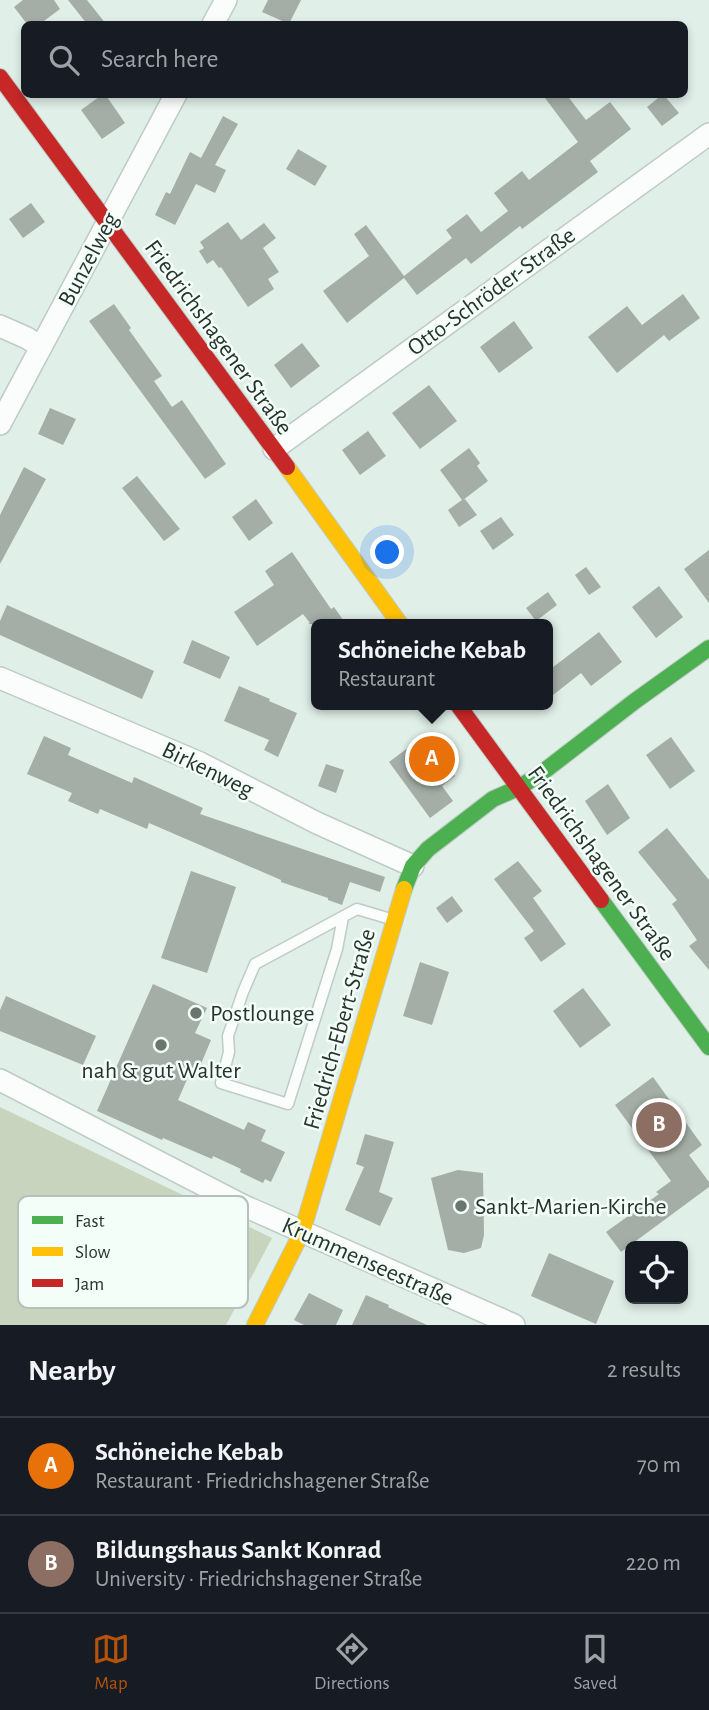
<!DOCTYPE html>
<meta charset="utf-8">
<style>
body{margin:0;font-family:"Alegreya Sans",sans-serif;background:#20242c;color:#f1f3f6}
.controls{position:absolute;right:21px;bottom:21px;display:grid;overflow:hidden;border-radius:10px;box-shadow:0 4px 10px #0003}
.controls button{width:63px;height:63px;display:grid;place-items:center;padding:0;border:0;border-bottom:2px solid #363941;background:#171b24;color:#f1f3f6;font:35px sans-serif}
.you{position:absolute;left:388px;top:553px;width:24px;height:24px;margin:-18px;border:5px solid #fff;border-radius:50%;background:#1a73e8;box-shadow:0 0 0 10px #1a73e833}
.badge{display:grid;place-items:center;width:46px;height:46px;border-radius:50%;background:#b45309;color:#fff;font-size:23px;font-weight:700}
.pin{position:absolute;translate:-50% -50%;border:4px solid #fff;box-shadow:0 2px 7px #0006}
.popup{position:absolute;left:311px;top:619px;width:242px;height:91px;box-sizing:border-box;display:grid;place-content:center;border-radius:10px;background:#171b24;filter:drop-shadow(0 2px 5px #0005);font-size:23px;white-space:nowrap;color:#9ea1a6}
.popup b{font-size:26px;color:#f1f3f6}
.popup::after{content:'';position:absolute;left:50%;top:100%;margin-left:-14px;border:14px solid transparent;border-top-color:#171b24}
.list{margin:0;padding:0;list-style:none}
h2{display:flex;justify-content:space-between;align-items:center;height:91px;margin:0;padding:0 28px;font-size:30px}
h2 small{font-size:23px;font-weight:400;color:#9ea1a6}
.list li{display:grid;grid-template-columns:46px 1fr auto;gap:21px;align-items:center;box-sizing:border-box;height:98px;padding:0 28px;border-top:2px solid #363941}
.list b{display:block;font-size:26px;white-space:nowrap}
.list p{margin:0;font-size:23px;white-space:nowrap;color:#9ea1a6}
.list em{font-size:23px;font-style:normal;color:#9ea1a6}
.icon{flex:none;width:38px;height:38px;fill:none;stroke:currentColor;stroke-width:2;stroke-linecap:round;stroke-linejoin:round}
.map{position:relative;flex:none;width:709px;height:1325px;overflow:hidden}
.search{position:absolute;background:#171b24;box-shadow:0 4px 10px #0003;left:21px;right:21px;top:21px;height:77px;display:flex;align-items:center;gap:18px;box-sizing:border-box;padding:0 24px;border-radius:10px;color:#9ea1a6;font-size:26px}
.sheet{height:287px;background:#171b24}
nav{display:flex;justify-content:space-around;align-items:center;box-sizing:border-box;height:98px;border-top:2px solid #363941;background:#171b24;font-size:19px;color:#9ea1a6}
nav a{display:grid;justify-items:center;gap:4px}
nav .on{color:#b45309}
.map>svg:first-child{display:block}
.green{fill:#c9d4be}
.building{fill:#a4aea7}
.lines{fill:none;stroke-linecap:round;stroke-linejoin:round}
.lane-casing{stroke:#bfcbc5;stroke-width:13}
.street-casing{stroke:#bfcbc5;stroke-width:24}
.fast-casing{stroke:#bfcbc5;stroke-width:18}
.slow-casing{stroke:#bfcbc5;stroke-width:18}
.jam-casing{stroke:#bfcbc5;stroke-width:18}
.lane{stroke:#fafdfc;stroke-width:10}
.street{stroke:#fafdfc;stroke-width:21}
.fast{stroke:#4caf50;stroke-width:16}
.slow{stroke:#ffc107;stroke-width:16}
.jam{stroke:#c62828;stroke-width:16}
.poi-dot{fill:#69756f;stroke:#f3fef9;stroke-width:2.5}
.labels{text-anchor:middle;stroke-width:5;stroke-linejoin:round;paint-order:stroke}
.street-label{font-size:24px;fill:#29332e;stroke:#f3fef9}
.poi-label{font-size:24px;fill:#29332e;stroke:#f3fef9;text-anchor:start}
.key{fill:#f3fef9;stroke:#b6c1bc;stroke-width:2}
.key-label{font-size:19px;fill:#29332e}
</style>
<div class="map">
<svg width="709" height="1325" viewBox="0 0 709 1325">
<rect width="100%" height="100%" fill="#e0efe8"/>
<!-- green -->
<path class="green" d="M 0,1107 L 272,1238 L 226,1325 L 0,1325 Z"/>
<!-- building -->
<path class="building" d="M 23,0 L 54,0 L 60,9 L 40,24 L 27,24 L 14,7 Z
M 68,0 L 87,0 L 106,24 L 87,24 Z
M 268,0 L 301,0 L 289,24 L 262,12 Z
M 103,94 L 105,94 L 125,123 L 102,139 L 81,110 Z
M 542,94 L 566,94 L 586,120 L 610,102 L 631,129 L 590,161 L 598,172 L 522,229 L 520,226 L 471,264 L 466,258 L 417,295 L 404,278 L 347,323 L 323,291 L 369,256 L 354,234 L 366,225 L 404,276 L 452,238 L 446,230 L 467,214 L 481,232 L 508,211 L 494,193 L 522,171 L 529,180 L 578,142 Z
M 663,94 L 679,113 L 662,126 L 647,107 Z
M 223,116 L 238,124 L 215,165 L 226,170 L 215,193 L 196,184 L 175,225 L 155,215 L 166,192 L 170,194 L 190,152 L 201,158 Z
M 298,149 L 327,166 L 315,186 L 286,169 Z
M 31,203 L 45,222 L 23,238 L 9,219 Z
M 228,222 L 241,240 L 264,223 L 276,238 L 263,248 L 279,272 L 268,279 L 274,289 L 248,307 L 221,267 L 219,268 L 213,260 L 207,264 L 199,251 L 204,248 L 200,242 Z
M 683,294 L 700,318 L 669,341 L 664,335 L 617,373 L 588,337 L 627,306 L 642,325 Z
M 114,304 L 131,328 L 129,330 L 162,376 L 154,381 L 172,407 L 182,400 L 226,464 L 205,479 L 89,321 Z
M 514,321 L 533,348 L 499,373 L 480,347 Z
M 302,343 L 320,366 L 291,388 L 274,365 Z
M 429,385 L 457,421 L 420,449 L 392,413 Z
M 50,408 L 76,419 L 63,445 L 38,434 Z
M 368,431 L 386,456 L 360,475 L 342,450 Z
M 469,448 L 480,463 L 477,466 L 488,481 L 463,500 L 465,499 L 477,515 L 459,527 L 448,510 L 462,500 L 440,470 Z
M 24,467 L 46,479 L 0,564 L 0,515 Z
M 137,476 L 180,529 L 164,541 L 122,488 Z
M 256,499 L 273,523 L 249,541 L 232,517 Z
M 501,517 L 514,535 L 493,550 L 480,531 Z
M 709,550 L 709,603 L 684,569 Z
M 292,552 L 331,609 L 334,607 L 346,624 L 308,624 L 310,623 L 303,614 L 257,646 L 234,612 L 274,585 L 265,571 Z
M 586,567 L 601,587 L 589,595 L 575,575 Z
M 659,586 L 683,617 L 656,638 L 632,607 Z
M 548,592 L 557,605 L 536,621 L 526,608 Z
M 7,605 L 154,671 L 142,699 L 0,635 L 0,621 Z
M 599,632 L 622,662 L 591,686 L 581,673 L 548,699 L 548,671 Z
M 192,640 L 230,657 L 220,679 L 183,663 Z
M 239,686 L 270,699 L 269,701 L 297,713 L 278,757 L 264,750 L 269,740 L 224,721 Z
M 425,735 L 455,776 L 442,786 L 453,801 L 430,818 L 389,762 Z
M 44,736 L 71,748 L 68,755 L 132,783 L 134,777 L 203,808 L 200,814 L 385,877 L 380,892 L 350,882 L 342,905 L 328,900 L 328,898 L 281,882 L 281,880 L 149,823 L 147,829 L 100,809 L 98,814 L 68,801 L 72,793 L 27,774 Z
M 671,737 L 695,771 L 670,789 L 646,755 Z
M 326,764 L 344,770 L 336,793 L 318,786 Z
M 608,784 L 630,818 L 607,835 L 585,801 Z
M 667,828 L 709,880 L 709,970 L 689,946 L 697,940 L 672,904 L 677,900 L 638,852 Z
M 518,861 L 542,891 L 533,898 L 566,944 L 541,962 L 524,938 L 534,931 L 494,879 Z
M 191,871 L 236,887 L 207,973 L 161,958 Z
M 452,896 L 463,911 L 447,923 L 436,908 Z
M 420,962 L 449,972 L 432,1025 L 403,1016 Z
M 153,984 L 207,1008 L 195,1033 L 211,1040 L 198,1071 L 192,1068 L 178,1100 L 244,1130 L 248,1122 L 266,1130 L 261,1141 L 285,1152 L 271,1182 L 265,1179 L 263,1183 L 240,1172 L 241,1169 L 213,1156 L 212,1159 L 163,1138 L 162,1140 L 97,1111 Z
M 583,988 L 611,1025 L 580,1048 L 553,1011 Z
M 6,996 L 96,1036 L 83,1065 L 0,1031 L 0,1010 Z
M 653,1077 L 702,1145 L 689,1155 L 709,1182 L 709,1187 L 621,1252 L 606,1232 L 659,1194 L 656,1192 L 671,1181 L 615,1105 Z
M 365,1134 L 394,1142 L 379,1192 L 393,1198 L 380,1226 L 345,1210 L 364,1167 L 356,1164 Z
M 458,1170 L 483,1173 L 484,1235 L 481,1248 L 464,1253 L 448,1250 L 431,1178 Z
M 549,1253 L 614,1281 L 596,1324 L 531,1296 Z
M 309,1293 L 343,1310 L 336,1325 L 304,1325 L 294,1320 Z
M 366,1295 L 389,1305 L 388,1307 L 427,1325 L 352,1325 Z"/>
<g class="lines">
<!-- lane casing -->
<g class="lane-casing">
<path id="lane" d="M 343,917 L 337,949 L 288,1104 L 221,1083 L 229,1052 L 228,1036 L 243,992 L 255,964 L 357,909 L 394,920"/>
</g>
<!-- street casing -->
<g class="street-casing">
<path id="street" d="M 213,24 L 226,0
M 0,326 L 27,338 L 41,347
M 0,424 L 176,94
M 274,449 L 709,134
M 0,678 L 200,763 L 317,823 L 413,866
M 0,1080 L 242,1205 L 514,1325"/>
</g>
<!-- fast casing -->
<g class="fast-casing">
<path id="fast" d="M 404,889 L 413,866 L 428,849 L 493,799 L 518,788 L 539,775 L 635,701 L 709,648
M 601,900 L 709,1047"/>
</g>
<!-- slow casing -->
<g class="slow-casing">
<path id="slow" d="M 287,467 L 400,624
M 255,1325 L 302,1232 L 404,889"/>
</g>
<!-- jam casing -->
<g class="jam-casing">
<path id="jam" d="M 0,77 L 287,467
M 458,705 L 601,900"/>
</g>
<!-- lane -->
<use href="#lane" class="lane"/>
<!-- street -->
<use href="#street" class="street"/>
<!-- fast -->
<use href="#fast" class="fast"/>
<!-- slow -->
<use href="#slow" class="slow"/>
<!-- jam -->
<use href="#jam" class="jam"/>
</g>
<!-- markers -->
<g class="poi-dot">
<circle cx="196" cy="1013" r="7"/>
<circle cx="161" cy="1045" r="7"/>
<circle cx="461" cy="1206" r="7"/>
</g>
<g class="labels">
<!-- street labels -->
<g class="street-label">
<text transform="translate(88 259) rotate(-62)" y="8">Bunzelweg</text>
<text transform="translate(491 291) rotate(-36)" y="8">Otto-Schröder-Straße</text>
<text transform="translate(219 337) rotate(54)" y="8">Friedrichshagener Straße</text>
<text transform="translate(208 769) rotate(26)" y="8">Birkenweg</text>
<text transform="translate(602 863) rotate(54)" y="8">Friedrichshagener Straße</text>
<text transform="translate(339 1029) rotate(-74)" y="8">Friedrich-Ebert-Straße</text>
<text transform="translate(368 1261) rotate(24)" y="8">Krummenseestraße</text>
</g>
<!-- poi labels -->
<g class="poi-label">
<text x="210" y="1021">Postlounge</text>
<text x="161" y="1078" text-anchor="middle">nah &amp; gut Walter</text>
<text x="475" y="1214">Sankt-Marien-Kirche</text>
</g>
</g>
<!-- legend -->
<rect x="18" y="1196" width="230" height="112" rx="10" class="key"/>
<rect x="32" y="1216" width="31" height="8" fill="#4caf50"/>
<rect x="32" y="1247" width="31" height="9" fill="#ffc107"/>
<rect x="32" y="1279" width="31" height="8" fill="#c62828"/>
<g class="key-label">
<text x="75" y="1227">Fast</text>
<text x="75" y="1258">Slow</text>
<text x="75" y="1290">Jam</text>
</g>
</svg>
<div class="controls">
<button><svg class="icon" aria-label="locate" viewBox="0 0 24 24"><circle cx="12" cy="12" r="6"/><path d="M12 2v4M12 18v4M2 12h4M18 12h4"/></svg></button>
</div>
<div class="you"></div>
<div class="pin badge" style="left:432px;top:759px;background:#e8710a">A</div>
<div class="popup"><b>Schöneiche Kebab</b>Restaurant</div>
<div class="pin badge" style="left:659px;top:1125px;background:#8d6e63">B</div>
<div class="search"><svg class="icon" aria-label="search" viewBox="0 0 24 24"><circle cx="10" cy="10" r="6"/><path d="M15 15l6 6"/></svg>Search here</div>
</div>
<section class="sheet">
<h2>Nearby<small>2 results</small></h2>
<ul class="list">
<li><span class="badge" style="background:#e8710a">A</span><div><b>Schöneiche Kebab</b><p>Restaurant · Friedrichshagener Straße</p></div><em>70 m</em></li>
<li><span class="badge" style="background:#8d6e63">B</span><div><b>Bildungshaus Sankt Konrad</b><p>University · Friedrichshagener Straße</p></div><em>220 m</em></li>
</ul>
</section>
<nav>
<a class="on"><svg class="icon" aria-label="map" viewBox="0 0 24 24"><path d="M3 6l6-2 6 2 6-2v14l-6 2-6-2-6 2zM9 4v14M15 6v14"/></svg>Map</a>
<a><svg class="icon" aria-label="directions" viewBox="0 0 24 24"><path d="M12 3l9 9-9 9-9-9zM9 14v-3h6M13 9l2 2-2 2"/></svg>Directions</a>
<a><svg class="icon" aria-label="saved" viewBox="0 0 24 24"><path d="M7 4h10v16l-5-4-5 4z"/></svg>Saved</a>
</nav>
